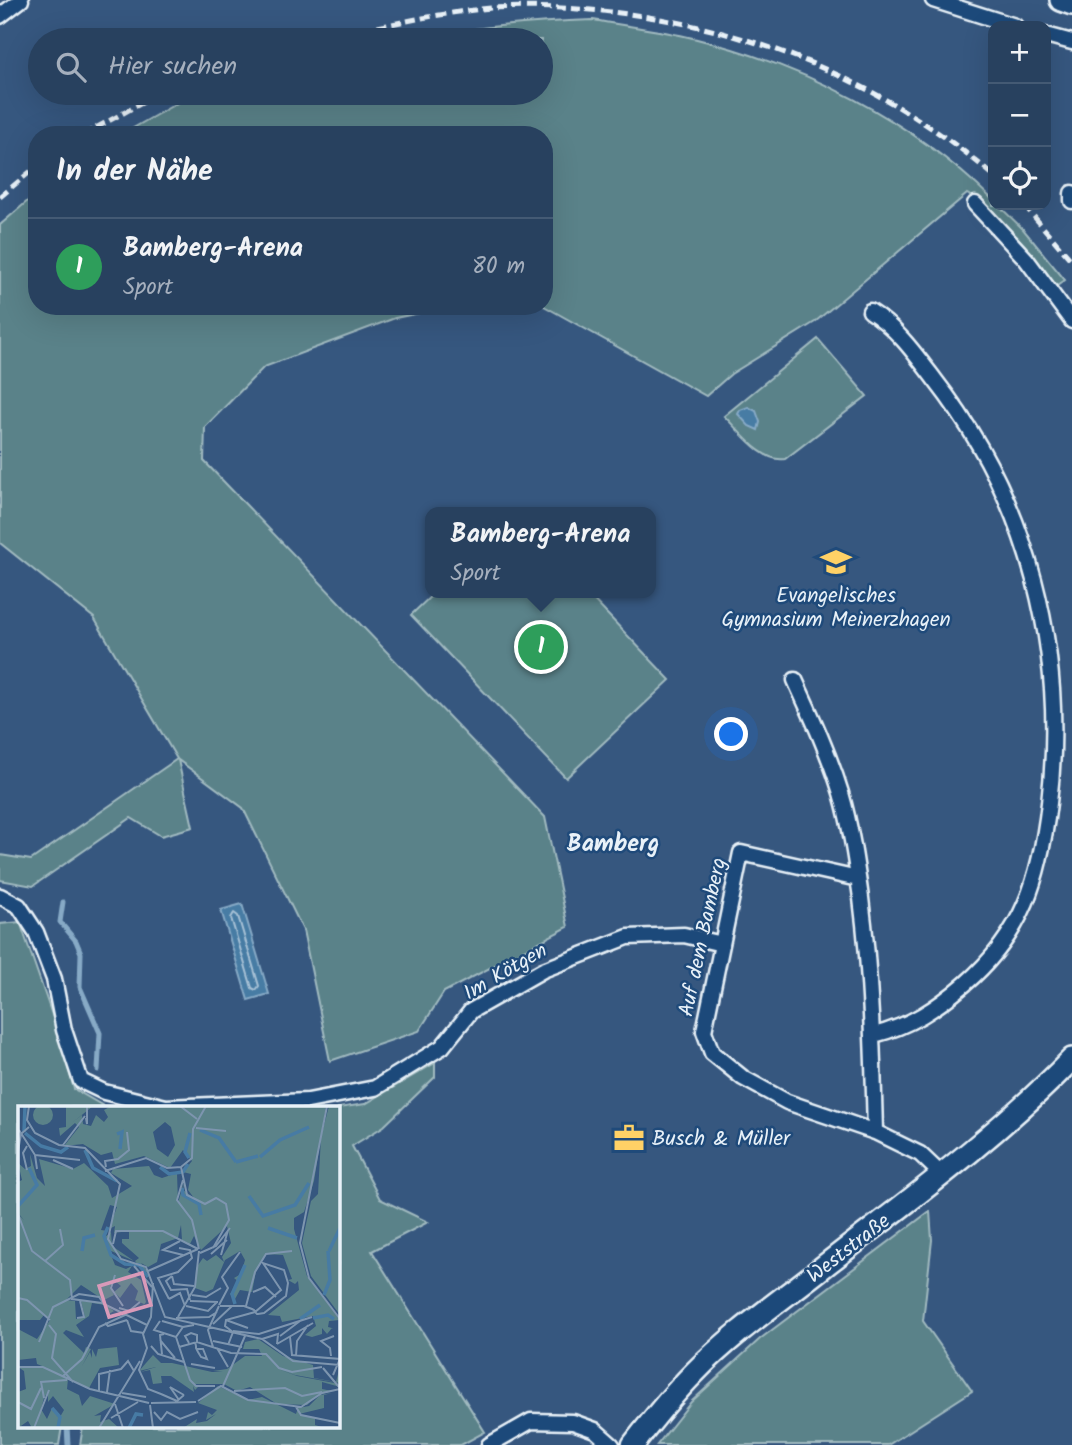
<!DOCTYPE html>
<html lang="de">
<meta charset="utf-8">
<style>
body{margin:0;font-family:Kalam,sans-serif;background:#344c68;color:#f1f3f6}
.controls{position:absolute;right:21px;top:21px;display:grid;overflow:hidden;border-radius:14px;box-shadow:0 7px 28px #0002}
.controls button{width:63px;height:63px;display:grid;place-items:center;padding:0;border:0;border-bottom:2px solid #445a74;background:#28415f;color:#f1f3f6;font:35px sans-serif}
.you{position:absolute;left:732px;top:735px;width:24px;height:24px;margin:-18px;border:5px solid #fff;border-radius:50%;background:#1a73e8;box-shadow:0 0 0 10px #1a73e833}
.badge{display:grid;place-items:center;width:46px;height:46px;border-radius:50%;background:#ffd166;color:#fff;font-size:23px;font-weight:700}
.pin{position:absolute;translate:-50% -50%;border:4px solid #fff;box-shadow:0 2px 7px #0006}
.popup{position:absolute;left:425px;top:507px;width:231px;height:91px;box-sizing:border-box;display:grid;place-content:center;border-radius:14px;background:#28415f;filter:drop-shadow(0 2px 5px #0005);font-size:23px;white-space:nowrap;color:#a5afbd}
.popup b{font-size:26px;color:#f1f3f6}
.popup::after{content:'';position:absolute;left:50%;top:100%;margin-left:-14px;border:14px solid transparent;border-top-color:#28415f}
.list{margin:0;padding:0;list-style:none}
h2{display:flex;justify-content:space-between;align-items:center;height:91px;margin:0;padding:0 28px;font-size:30px}
h2 small{font-size:23px;font-weight:400;color:#a5afbd}
.list li{display:grid;grid-template-columns:46px 1fr auto;gap:21px;align-items:center;box-sizing:border-box;height:98px;padding:0 28px;border-top:2px solid #445a74}
.list b{display:block;font-size:26px;white-space:nowrap}
.list p{margin:0;font-size:23px;white-space:nowrap;color:#a5afbd}
.list em{font-size:23px;font-style:normal;color:#a5afbd}
.icon{flex:none;width:38px;height:38px;fill:none;stroke:currentColor;stroke-width:2;stroke-linecap:round;stroke-linejoin:round}
.map{position:relative;flex:none;width:1072px;height:1445px;overflow:hidden}
.search{position:absolute;background:#28415f;box-shadow:0 7px 28px #0002;left:28px;top:28px;width:525px;height:77px;display:flex;align-items:center;gap:18px;box-sizing:border-box;padding:0 24px;border-radius:38px;color:#a5afbd;font-size:26px}
.panel{position:absolute;background:#28415f;box-shadow:0 7px 28px #0002;left:28px;top:126px;width:525px;height:189px;border-radius:28px}
.map>svg:first-child{display:block}
.green{fill:#5a8289;stroke:#a1bac0;stroke-width:2}
.water{fill:#477ba4;stroke:#87aac6;stroke-width:2}
.lines{fill:none;stroke-linecap:round;stroke-linejoin:round}
.shore{stroke:#a8c2d6;stroke-width:2}
.stream{stroke:#87aac6;stroke-width:5}
.street-casing{stroke:#e8f1f8;stroke-width:19}
.secondary-casing{stroke:#e8f1f8;stroke-width:26}
.street{stroke:#1f4a7a;stroke-width:14}
.secondary{stroke:#1f4a7a;stroke-width:21}
.rail{stroke:#e8f1f8;stroke-width:5;stroke-dasharray:10 5;stroke-linecap:butt}
.labels{text-anchor:middle;stroke-width:5;stroke-linejoin:round;paint-order:stroke}
.poi-label{font-size:21px;fill:#e8f1f8;stroke:#1f4a7a}
.street-label{font-size:21px;fill:#e8f1f8;stroke:#1f4a7a}
.quarter-label{font-size:24px;font-weight:bold;fill:#e8f1f8;stroke:#1f4a7a}
.inset-river{fill:none;stroke:#477ba4;stroke-width:3.5}
.inset-road{fill:none;stroke:#7d95af;stroke-width:2}
.view{fill:#d99ab9;fill-opacity:0.15;stroke:#d99ab9;stroke-width:3.5}
.inset-edge{fill:none;stroke:#e8f1f8;stroke-width:3.5}
</style>
<div class="map">
<svg width="1072" height="1445" viewBox="0 0 1072 1445">
<rect width="100%" height="100%" fill="#36577f"/>
<filter id="ink" filterUnits="userSpaceOnUse"><feTurbulence type="fractalNoise" baseFrequency=".0143" numOctaves="2"/><feDisplacementMap in="SourceGraphic" scale="14" xChannelSelector="R" yChannelSelector="G"/><feConvolveMatrix kernelMatrix="1 2 1 2 8 2 1 2 1" color-interpolation-filters="sRGB"/></filter>
<g filter="url(#ink)">
<!-- green -->
<path class="green" d="M 593,20 C 626,26 661,30 693,38 C 805,66 910,119 993,200 L 993,205 L 998,205 L 1023,229 L 1065,280 L 1053,289 L 974,198 L 967,194 L 815,322 L 731,374 L 706,396 L 544,306 L 544,135 L 121,135 L 195,93 L 541,93 L 541,40 L 404,40 C 466,28 530,22 593,20 Z
M 37,193 L 37,306 L 455,306 L 395,318 L 264,367 L 205,427 L 204,461 L 545,817 L 568,927 L 444,992 L 419,1031 L 330,1061 L 303,930 L 243,808 L 178,760 L 193,827 L 161,836 L 131,818 L 33,886 L 0,880 L 0,855 L 31,860 L 177,759 L 94,618 L 0,543 L 0,225 Z
M 818,339 L 867,396 L 785,459 C 762,463 740,431 724,416 Z
M 434,593 L 587,593 L 670,680 L 566,778 L 411,615 Z
M 20,922 L 59,1035 L 74,1089 L 105,1107 L 19,1107 L 19,1426 L 62,1426 L 59,1445 L 0,1445 L 0,924 Z
M 435,1063 L 435,1077 L 384,1126 L 352,1146 L 380,1199 L 428,1222 L 372,1251 L 485,1432 L 461,1445 L 80,1445 L 83,1426 L 338,1426 L 338,1108 L 365,1104 Z
M 930,1211 L 932,1240 L 923,1321 L 972,1391 L 888,1445 L 657,1445 L 691,1402 L 760,1339 Z"/>
<!-- water -->
<path class="water" d="M 748,407 L 756,411 L 760,422 L 758,430 L 749,426 L 738,414 L 740,410 Z
M 242,904 L 269,994 L 248,1000 L 221,910 Z"/>
<g class="lines">
<!-- shore -->
<path class="shore" d="M 234,913 L 238,916 L 259,986 L 256,990 L 252,988 L 231,918 Z"/>
<!-- stream -->
<path class="stream" d="M 63,902 L 60,922 L 76,941 L 81,953 L 80,987 L 100,1033 L 98,1070
M 67,1426 L 68,1445"/>
<!-- street casing -->
<g class="street-casing">
<path id="street" d="M 933,0 L 1015,26
M 0,16 L 21,0
M 1046,35 L 1072,42
M 1072,193 L 1072,201
M 975,204 L 1026,259 L 1072,321
M 870,311 C 897,328 916,355 935,380 C 1029,500 1067,652 1049,803 C 1040,878 1024,933 965,984 C 937,1008 910,1026 874,1035
M 795,680 C 812,717 829,754 841,793 C 851,827 856,863 861,898 C 871,977 873,1052 875,1132
M 858,879 L 741,853 L 704,1031 L 712,1053 L 743,1078 L 787,1102 L 875,1132 L 920,1154 L 942,1175
M 0,896 L 19,906 L 36,932 L 54,979 L 64,1030 L 81,1081 L 104,1092 L 166,1107 L 308,1101 L 375,1088 L 442,1047 L 471,1011 L 543,970 L 628,937 L 684,935 L 722,944
M 489,1445 L 531,1421 L 573,1422 L 595,1430 L 612,1445"/>
</g>
<!-- secondary casing -->
<g class="secondary-casing">
<path id="secondary" d="M 1061,0 L 1072,4
M 633,1445 C 653,1419 672,1395 695,1372 C 733,1333 780,1301 823,1267 C 908,1201 996,1137 1072,1059"/>
</g>
<!-- street -->
<use href="#street" class="street"/>
<!-- secondary -->
<use href="#secondary" class="secondary"/>
<!-- rail -->
<path class="rail" d="M 319,40 C 376,27 433,14 491,8 C 676,0 854,56 993,175
M 83,135 L 160,93
M 0,197 L 37,166
M 1024,205 L 1072,261"/>
</g>
</g>
<!-- icons -->
<defs>
<g id="school-bare" transform="scale(2.415)"><path d="M0-5L7-2L0 1L-7-2ZM-4 1L0 2.5L4 1V4Q0 6-4 4Z" fill="#ffd166" stroke="#1f4a7a" stroke-width="2.5" paint-order="stroke"/></g>
<g id="office-bare" transform="scale(2.415)"><path d="M-6-3h4V-5.5h4V-3h4V5H-6ZM-1-4.5V-3h2v-1.5ZM-6 0V1H6V0Z" fill="#ffd166" stroke="#1f4a7a" stroke-width="2.5" paint-order="stroke"/></g>
</defs>
<g fill-rule="evenodd">
<use href="#school-bare" x="836" y="562"/>
<use href="#office-bare" x="629" y="1138"/>
</g>
<g class="labels">
<!-- poi labels -->
<g class="poi-label">
<text x="836" y="602">Evangelisches<tspan x="836" dy="24">Gymnasium Meinerzhagen</tspan></text>
<text x="652" y="1145" text-anchor="start">Busch &amp; Müller</text>
</g>
<!-- street labels -->
<g class="street-label">
<text transform="translate(702 937) rotate(-78)" y="7">Auf dem Bamberg</text>
<text transform="translate(505 971) rotate(-30)" y="7">Im Kötgen</text>
<text transform="translate(848 1248) rotate(-38)" y="7">Weststraße</text>
</g>
<!-- quarter labels -->
<g class="quarter-label">
<text x="613" y="851">Bamberg</text>
</g>
</g>
<!-- overview -->
<g transform="translate(18 1106)">
<rect width="322" height="322" fill="#36577f"/>
<path d="M15 9a10 10 0 1 1 20 0a10 10 0 1 1-20 0ZM 48,0 L 75,0 L 55,16 L 64,9 L 65,18 L 73,20 L 78,9 L 86,16 L 90,11 L 86,4 L 93,0 L 308,0 L 296,75 L 286,106 L 276,112 L 276,123 L 289,170 L 322,214 L 311,215 L 310,221 L 322,224 L 314,222 L 309,228 L 304,222 L 304,228 L 294,231 L 287,229 L 298,220 L 295,210 L 264,216 L 262,210 L 250,209 L 281,184 L 280,175 L 277,178 L 270,174 L 274,173 L 265,149 L 248,148 L 238,165 L 234,186 L 222,184 L 217,193 L 212,188 L 221,176 L 216,172 L 223,168 L 227,154 L 222,145 L 207,154 L 195,183 L 188,186 L 177,182 L 178,162 L 185,152 L 189,155 L 198,149 L 206,156 L 204,151 L 213,137 L 209,120 L 183,144 L 176,130 L 172,138 L 164,134 L 163,119 L 160,132 L 143,138 L 139,156 L 130,161 L 123,157 L 130,166 L 125,166 L 117,155 L 121,152 L 104,137 L 104,133 L 111,133 L 111,125 L 96,127 L 97,120 L 91,123 L 99,101 L 92,99 L 83,124 L 89,125 L 87,131 L 93,126 L 94,140 L 116,155 L 91,144 L 97,159 L 108,163 L 114,160 L 110,166 L 123,174 L 128,196 L 122,204 L 126,198 L 117,194 L 120,185 L 113,177 L 102,192 L 96,186 L 103,180 L 97,175 L 92,180 L 96,189 L 86,194 L 63,179 L 48,194 L 57,195 L 58,213 L 67,211 L 63,195 L 75,196 L 83,197 L 89,200 L 96,205 L 91,208 L 87,199 L 74,197 L 71,210 L 58,219 L 66,231 L 48,224 L 45,227 L 66,247 L 68,241 L 73,243 L 64,260 L 72,246 L 74,252 L 74,243 L 78,251 L 80,243 L 99,241 L 101,259 L 82,262 L 71,282 L 50,273 L 49,283 L 61,289 L 64,300 L 72,290 L 97,298 L 76,310 L 83,309 L 82,316 L 91,313 L 101,322 L 14,322 L 10,315 L 0,322 L 0,286 L 8,283 L 6,265 L 0,261 L 29,262 L 19,258 L 18,252 L 0,254 L 0,223 L 19,233 L 32,214 L 26,209 L 22,214 L 0,214 L 0,108 L 6,114 L 0,107 L 0,76 L 4,74 L 0,57 L 7,63 L 13,60 L 12,48 L 19,72 L 27,80 L 21,53 L 55,63 L 66,57 L 90,80 L 94,92 L 114,80 L 93,67 L 95,63 L 131,60 L 136,69 L 144,72 L 159,67 L 160,97 L 166,76 L 165,84 L 176,92 L 170,84 L 173,68 L 165,66 L 174,55 L 165,44 L 152,62 L 126,50 L 97,58 L 94,46 L 83,49 L 65,38 L 46,40 L 61,21 L 57,17 L 42,30 L 41,22 L 48,21 ZM 147,16 L 153,21 L 157,39 L 150,51 L 139,43 L 135,26 ZM 31,284 L 26,294 L 30,289 L 30,296 L 35,290 L 46,304 L 42,311 L 34,302 L 29,313 L 23,303 L 26,292 ZM 311,0 L 322,0 L 322,209 L 293,170 L 284,137 L 293,95 L 300,88 L 303,31 ZM 240,233 L 265,250 L 295,259 L 296,272 L 318,276 L 322,260 L 322,277 L 277,269 L 260,263 L 279,270 L 322,278 L 322,281 L 304,276 L 304,283 L 314,285 L 300,289 L 289,299 L 259,298 L 232,281 L 219,285 L 206,278 L 175,278 L 180,281 L 177,284 L 175,280 L 176,286 L 153,270 L 143,270 L 144,277 L 135,278 L 132,264 L 122,266 L 138,261 L 121,265 L 135,249 L 143,257 L 154,257 L 194,266 L 205,266 L 195,265 L 209,263 L 227,250 L 244,250 L 241,243 L 225,243 L 227,236 ZM 200,280 L 230,294 L 244,291 L 278,308 L 280,302 L 291,300 L 302,289 L 314,287 L 306,289 L 306,302 L 281,308 L 297,312 L 297,319 L 307,322 L 165,322 L 179,313 L 178,317 L 189,315 L 198,308 L 188,314 L 190,306 L 194,309 L 199,304 L 180,297 Z" fill="#5a8289" fill-rule="evenodd"/>
<path class="inset-river" d="M 182,24 L 201,32 L 218,56M 6,26 L 7,0M 7,27 L 23,40 L 43,46 L 50,41M 99,28 L 104,26 L 102,43M 67,44 L 75,62 L 99,75M 242,51 L 262,34 L 291,21M 171,52 L 167,46 L 172,27M 218,56 L 240,50M 142,61 L 151,68 L 165,66 L 170,58M 164,82 L 165,89 L 181,98 L 183,109M 231,90 L 245,110 L 277,99 L 291,77M 0,100 L 19,79 L 11,62M 90,121 L 86,130 L 93,149 L 107,158 L 121,159 L 130,171M 250,122 L 279,132M 64,145 L 66,132 L 77,129M 311,145 L 322,122M 306,189 L 312,174 L 310,145M 217,198 L 214,188 L 227,159M 295,212 L 310,209 L 316,213M 282,213 L 302,199M 34,302 L 42,311 L 40,322M 111,322 L 118,308 L 125,309"/>
<path class="inset-road" d="M 11,0 L 9,14 L 17,27 L 41,39 L 67,42 L 102,78 L 90,133 L 103,153 L 128,161 L 147,211 L 244,233 L 275,255 L 322,259M 162,0 L 179,13M 309,0 L 282,137 L 291,172 L 322,213M 68,12 L 69,18 L 69,1M 178,22 L 208,25M 1,24 L 17,49 L 19,63M 45,39 L 67,10M 9,40 L 5,47 L 9,64M 0,45 L 3,28 L 11,21M 17,49 L 62,54M 35,54 L 55,63M 88,61 L 87,55 L 100,53 L 111,44 L 109,26M 163,61 L 169,89 L 187,98 L 198,92 L 208,98 L 211,114 L 195,142M 87,65 L 128,52 L 149,62 L 163,61 L 174,52 L 175,23 L 188,0M 165,74 L 159,94 L 174,114 L 181,143M 0,108 L 14,145 L 52,174 L 54,193 L 84,197 L 129,219M 162,135 L 145,144 L 165,149M 95,138 L 98,125 L 145,125 L 180,143M 182,147 L 198,140 L 212,122M 193,148 L 209,134M 203,149 L 210,124M 27,155 L 45,139 L 42,123M 116,160 L 134,181M 130,165 L 180,143M 97,169 L 93,182 L 105,200M 154,170 L 148,175 L 153,184 L 169,183 L 172,194M 154,170 L 156,178 L 176,180M 135,177 L 133,211 L 125,228 L 129,242 L 121,264 L 130,283 L 143,288M 235,186 L 247,181 L 258,191M 174,189 L 188,191 L 203,182M 0,192 L 9,194 L 32,214M 151,193 L 140,172 L 160,166 L 174,152 L 172,144 L 161,142M 151,193 L 162,187 L 167,200M 172,195 L 200,196M 201,199 L 210,182 L 204,171 L 222,146M 168,200 L 190,205 L 199,196M 202,200 L 226,200 L 234,203 L 236,204 L 237,206 L 239,208 L 240,208 L 246,207 L 268,190 L 270,177 L 266,164 L 245,157 L 263,184 L 237,206 L 208,214 L 207,220 L 215,226 L 210,239M 228,200 L 237,166 L 248,148 L 274,145M 101,202 L 111,205 L 122,196M 160,211 L 177,181 L 181,145M 59,212 L 66,211 L 62,195M 158,212 L 191,211 L 199,206M 109,214 L 113,225 L 126,227M 208,214 L 230,222M 142,215 L 136,224 L 158,231M 144,215 L 165,221M 87,217 L 90,220 L 109,214M 195,218 L 214,200M 31,219 L 38,228 L 34,252 L 55,276M 215,225 L 241,228 L 294,211M 262,230 L 282,215M 158,231 L 172,274 L 178,280 L 197,280M 158,231 L 165,221 L 176,219M 272,231 L 274,249 L 322,253 L 315,269M 244,233 L 260,228 L 259,238M 142,234 L 157,252M 195,235 L 224,241M 21,236 L 35,201 L 61,188 L 81,191 L 86,198M 177,236 L 178,240 L 178,242 L 180,246 L 183,251 L 189,253 L 185,243 L 179,243M 171,237 L 167,230 L 173,227 L 179,229 L 179,236M 259,238 L 295,217M 133,240 L 140,248 L 166,256M 161,241 L 179,236 L 213,247 L 248,248 L 261,262 L 274,266 L 304,261M 195,241 L 190,224 L 201,200M 199,242 L 210,261M 144,248 L 142,229 L 146,228M 278,250 L 279,235 L 290,219M 313,250 L 312,242 L 303,235 L 316,230M 173,258 L 197,262M 0,261 L 25,261 L 72,283 L 131,297M 305,262 L 321,281M 45,270 L 64,253 L 81,221 L 107,209M 205,280 L 227,230M 216,285 L 267,282 L 284,290 L 304,286M 81,286 L 81,268 L 103,263 L 110,255 L 116,265M 89,286 L 92,264M 104,287 L 128,291M 143,288 L 159,295 L 166,289M 26,292 L 23,276 L 49,274M 161,294 L 152,281 L 166,289M 180,295 L 203,280 L 230,294 L 283,301 L 304,287 L 322,283M 0,296 L 13,303 L 23,282M 133,297 L 178,296M 97,298 L 105,322M 132,299 L 135,322M 278,301 L 283,309 L 322,317M 136,306 L 143,314 L 149,306 L 162,313 L 180,306M 93,312 L 120,296M 16,322 L 31,284M 81,322 L 122,255"/>
<path class="view" d="M 124,167 L 133,199 L 91,211 L 81,180 Z"/>
<rect width="322" height="322" class="inset-edge"/>
</g>
</svg>
<div class="controls">
<button>+</button>
<button>−</button>
<button><svg class="icon" aria-label="locate" viewBox="0 0 24 24"><circle cx="12" cy="12" r="6"/><path d="M12 2v4M12 18v4M2 12h4M18 12h4"/></svg></button>
</div>
<div class="you"></div>
<div class="pin badge" style="left:541px;top:647px;background:#2e9e5b">1</div>
<div class="popup"><b>Bamberg-Arena</b>Sport</div>
<div class="search"><svg class="icon" aria-label="search" viewBox="0 0 24 24"><circle cx="10" cy="10" r="6"/><path d="M15 15l6 6"/></svg>Hier suchen</div>
<section class="panel">
<h2>In der Nähe<small></small></h2>
<ul class="list">
<li><span class="badge" style="background:#2e9e5b">1</span><div><b>Bamberg-Arena</b><p>Sport</p></div><em>80 m</em></li>
</ul>
</section>
</div>
